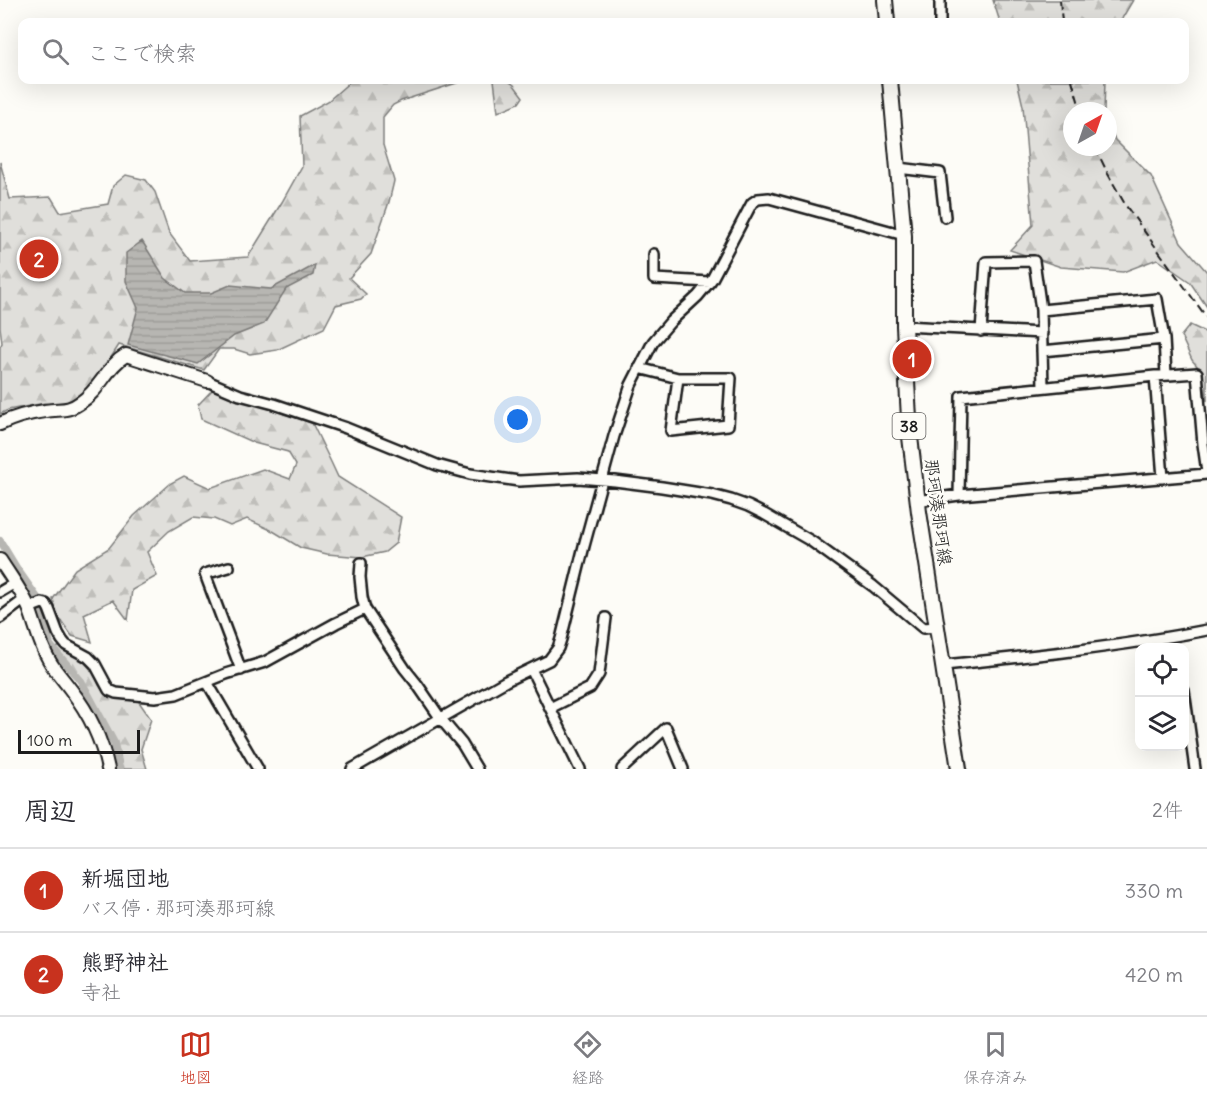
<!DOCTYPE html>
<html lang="ja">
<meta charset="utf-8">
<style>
body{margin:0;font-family:Delius,"Klee One",sans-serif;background:#f2f2f3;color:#2b2b33}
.controls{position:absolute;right:18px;bottom:18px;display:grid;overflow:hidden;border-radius:12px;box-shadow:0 6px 24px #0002}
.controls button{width:54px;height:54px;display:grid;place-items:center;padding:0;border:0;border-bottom:2px solid #e1e1e2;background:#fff;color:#2b2b33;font:30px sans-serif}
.compass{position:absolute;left:1063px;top:102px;width:54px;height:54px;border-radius:50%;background:#fff;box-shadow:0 6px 24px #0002;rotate:40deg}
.scale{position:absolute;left:18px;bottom:15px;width:122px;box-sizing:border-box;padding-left:6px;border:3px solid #1c1c1c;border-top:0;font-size:16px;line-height:21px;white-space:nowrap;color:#1c1c1c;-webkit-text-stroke:4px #fdfcf7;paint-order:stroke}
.you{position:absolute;left:518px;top:420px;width:21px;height:21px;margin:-15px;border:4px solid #fff;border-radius:50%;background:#1a73e8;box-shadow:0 0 0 9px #1a73e833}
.badge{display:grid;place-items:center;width:39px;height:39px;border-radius:50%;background:#c8321e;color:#fff;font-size:20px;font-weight:700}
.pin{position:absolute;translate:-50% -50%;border:3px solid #fff;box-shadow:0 2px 6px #0006}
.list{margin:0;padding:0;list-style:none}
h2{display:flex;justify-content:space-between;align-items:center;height:78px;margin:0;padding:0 24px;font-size:26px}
h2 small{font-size:20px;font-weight:400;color:#7c7c81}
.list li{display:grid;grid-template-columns:39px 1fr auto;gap:18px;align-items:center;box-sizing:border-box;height:84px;padding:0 24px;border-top:2px solid #e1e1e2}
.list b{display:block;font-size:22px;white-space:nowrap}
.list p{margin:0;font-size:20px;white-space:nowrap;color:#7c7c81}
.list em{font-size:20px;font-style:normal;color:#7c7c81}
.icon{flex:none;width:33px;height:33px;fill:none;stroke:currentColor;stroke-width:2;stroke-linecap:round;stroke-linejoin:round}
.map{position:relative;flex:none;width:1207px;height:769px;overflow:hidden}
.search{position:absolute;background:#fff;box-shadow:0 6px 24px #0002;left:18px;right:18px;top:18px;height:66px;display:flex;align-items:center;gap:15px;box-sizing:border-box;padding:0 21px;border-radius:12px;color:#7c7c81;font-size:22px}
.sheet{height:246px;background:#fff}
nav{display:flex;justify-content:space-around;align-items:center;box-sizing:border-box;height:84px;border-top:2px solid #e1e1e2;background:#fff;font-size:16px;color:#7c7c81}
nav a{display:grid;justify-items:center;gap:3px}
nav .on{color:#c8321e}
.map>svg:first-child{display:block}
.forest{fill:url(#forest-firs);stroke:#7e7e7c;stroke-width:1.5}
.water{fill:url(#water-rules);stroke:#797876;stroke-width:1.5}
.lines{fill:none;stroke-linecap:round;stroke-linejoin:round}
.canal{stroke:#b7b6b2;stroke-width:8}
.street-casing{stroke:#1c1c1c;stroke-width:14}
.secondary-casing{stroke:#1c1c1c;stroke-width:16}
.primary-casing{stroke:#1c1c1c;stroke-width:18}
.street{stroke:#fdfcf7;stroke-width:9}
.secondary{stroke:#fdfcf7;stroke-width:12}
.primary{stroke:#fdfcf7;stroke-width:14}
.rail{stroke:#1c1c1c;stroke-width:2;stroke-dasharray:9 4.5;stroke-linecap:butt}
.labels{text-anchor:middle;stroke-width:5;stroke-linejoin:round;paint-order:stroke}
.shield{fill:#fdfcf7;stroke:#605f5e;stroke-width:1.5}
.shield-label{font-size:16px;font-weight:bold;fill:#1c1c1c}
.street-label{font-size:18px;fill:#1c1c1c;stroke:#fdfcf7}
</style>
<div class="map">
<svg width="1207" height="769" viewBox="0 0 1207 769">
<defs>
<pattern id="forest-firs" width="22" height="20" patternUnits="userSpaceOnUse" patternTransform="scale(1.5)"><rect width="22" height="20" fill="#e0dfdb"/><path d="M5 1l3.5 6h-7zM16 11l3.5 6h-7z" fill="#c0bfbb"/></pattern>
<pattern id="water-rules" width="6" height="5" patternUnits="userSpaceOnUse" patternTransform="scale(1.5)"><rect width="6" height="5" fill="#b7b6b2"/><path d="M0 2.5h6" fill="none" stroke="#9d9c98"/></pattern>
</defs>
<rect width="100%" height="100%" fill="#fdfcf7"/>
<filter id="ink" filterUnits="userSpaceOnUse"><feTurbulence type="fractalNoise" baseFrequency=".0167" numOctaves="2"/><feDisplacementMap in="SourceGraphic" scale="12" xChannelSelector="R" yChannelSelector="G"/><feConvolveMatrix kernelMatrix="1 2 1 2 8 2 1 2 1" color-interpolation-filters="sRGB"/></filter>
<g filter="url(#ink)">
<!-- forest -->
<path class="forest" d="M 993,0 L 1133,0 L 1120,22 L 1000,22 Z
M 352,80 L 466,80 L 401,101 L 393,105 L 383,117 L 383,145 L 394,181 L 389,202 L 371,254 L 349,278 L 366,294 L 361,299 L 336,305 L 324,328 L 277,350 L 250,354 L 234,349 L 219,349 L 204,370 L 119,345 L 96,381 L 67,407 L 45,403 L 8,410 L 0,414 L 0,347 L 2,343 L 0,327 L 0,162 L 10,199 L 51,197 L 60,212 L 108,204 L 113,186 L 126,175 L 146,180 L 155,192 L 169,233 L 190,261 L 248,257 L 282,202 L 302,166 L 300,116 L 328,101 Z
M 494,80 L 507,80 L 514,85 L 523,97 L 519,103 L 498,112 Z
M 1017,80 L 1105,80 L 1104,111 L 1072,111 L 1072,147 L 1108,147 L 1108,122 L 1115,140 L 1151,176 L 1181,242 L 1207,272 L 1207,307 L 1190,282 L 1157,259 L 1123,272 L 1061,267 L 1010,250 L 1033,225 L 1023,106 Z
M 1190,325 L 1207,333 L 1207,401 L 1202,372 L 1192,360 L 1181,336 Z
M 212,390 L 312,423 L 331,462 L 338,477 L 401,517 L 396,543 L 385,552 L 362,557 L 327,554 L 301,548 L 273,531 L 247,519 L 230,526 L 214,519 L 193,517 L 169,531 L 147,552 L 157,576 L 132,590 L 128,620 L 113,600 L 84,614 L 92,642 L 72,636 L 57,615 L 53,599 L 75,569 L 109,548 L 134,516 L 171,483 L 184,476 L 210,488 L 263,469 L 290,479 L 296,465 L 288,452 L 254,443 L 201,419 L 198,405 Z
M 60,646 C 69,653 79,656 87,665 C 93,671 96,677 99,685 C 107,700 122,698 137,699 L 151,719 L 141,749 L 147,769 L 122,769 L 120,756 L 115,741 L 80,676 L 55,649 Z"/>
<!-- water -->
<path class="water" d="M 142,241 L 165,278 L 185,293 L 211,293 L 230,285 L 271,289 L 315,265 L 313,275 L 286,289 L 264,324 L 234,336 L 198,364 L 128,345 L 138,308 L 126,281 L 126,253 Z"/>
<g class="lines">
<!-- canal -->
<path class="canal" d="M 0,541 L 17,569 L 38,599
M 41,607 L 50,645 L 81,681 L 114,743 L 119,769"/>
<!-- street casing -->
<g class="street-casing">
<path id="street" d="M 940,0 L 940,22
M 898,168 L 940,173 L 945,217
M 654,254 L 654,279 L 710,282
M 1041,310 L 1157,299 L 1164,339 L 1166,375
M 904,326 L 1042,333
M 981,331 L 986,262 L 1034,261 L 1041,310 L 1043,387
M 1042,351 L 1164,339
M 639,368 L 678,378 L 731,378 L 728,425 L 671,431 L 678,378
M 1155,376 L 1163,478
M 207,381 L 240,395 L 274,404 L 346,428 L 437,465 L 470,474 L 519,481 L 578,478 L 615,481 L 662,487 L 712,495 L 731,500 L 748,506 L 764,514 L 811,541 L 873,586 L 923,628 L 937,627
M 959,495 L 961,396 L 1155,376 L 1197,373 L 1203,444 L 1207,472
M 917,501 L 959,495 L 1207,474
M 361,563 L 360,577 L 362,597 L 365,609 L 405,669 L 417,684 L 441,719 L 462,744 L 477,769
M 229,567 L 205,574 L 241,670
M 0,592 L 15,583
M 29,608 L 42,603 L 46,604 L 49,609 L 58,633 L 62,640 L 66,645 L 88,657 L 95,664 L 109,690 L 116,693 L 155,697 L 176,694 L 226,674 L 265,662 L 336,623 L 365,609
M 0,618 L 25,599
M 944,665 C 1032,656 1120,647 1207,630
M 531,669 L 580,769
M 207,682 L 258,769
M 1184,691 L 1195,769
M 550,708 L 590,688 L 599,674 L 606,618
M 352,769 L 506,681 L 549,660 L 558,648 L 561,639 L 584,546 L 614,436 L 631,385 L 653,342 L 671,321 L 698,296 L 712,279 L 752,203 L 758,199 L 769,198 L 904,235
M 622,769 L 666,728 L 683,769"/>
</g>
<!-- secondary casing -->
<g class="secondary-casing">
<path id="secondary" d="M 0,424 C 14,417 30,413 45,411 C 61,408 66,413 81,402 C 100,390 107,366 126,355 L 207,381
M 0,560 C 10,576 22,591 29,608 C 36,626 39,643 49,660 C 55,671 64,680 71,690 C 89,713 102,741 108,769"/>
</g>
<!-- primary casing -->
<g class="primary-casing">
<path id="primary" d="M 885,0 L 887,22
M 890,80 L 904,236 L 904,326 L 910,437 L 919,512 L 959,769"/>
</g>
<!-- street -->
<use href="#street" class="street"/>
<!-- secondary -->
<use href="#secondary" class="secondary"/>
<!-- primary -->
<use href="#primary" class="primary"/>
<!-- rail -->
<path class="rail" d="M 1060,0 L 1062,22
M 1072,80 L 1081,111
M 1095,147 L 1108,174 L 1126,206 L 1207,318"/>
</g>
</g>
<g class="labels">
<!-- shield labels -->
<rect class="shield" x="892.5" y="413" width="33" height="26" rx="4.5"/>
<g class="shield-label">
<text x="909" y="432">38</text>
</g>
<!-- street labels -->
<g class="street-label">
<text transform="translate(938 512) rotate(82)" y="6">那珂湊那珂線</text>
</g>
</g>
</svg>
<div class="controls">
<button><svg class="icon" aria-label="locate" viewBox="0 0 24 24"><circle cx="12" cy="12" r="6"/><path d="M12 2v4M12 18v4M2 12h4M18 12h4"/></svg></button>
<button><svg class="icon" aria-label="layers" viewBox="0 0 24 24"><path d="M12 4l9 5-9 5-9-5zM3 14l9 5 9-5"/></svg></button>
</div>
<svg class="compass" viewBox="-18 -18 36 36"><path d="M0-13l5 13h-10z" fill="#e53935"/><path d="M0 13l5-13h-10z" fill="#7c7c81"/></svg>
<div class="scale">100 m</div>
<div class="you"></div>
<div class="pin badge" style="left:912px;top:359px">1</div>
<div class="pin badge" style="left:39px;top:259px">2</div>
<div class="search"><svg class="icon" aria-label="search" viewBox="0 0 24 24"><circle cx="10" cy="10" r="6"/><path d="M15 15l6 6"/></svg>ここで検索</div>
</div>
<section class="sheet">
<h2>周辺<small>2件</small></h2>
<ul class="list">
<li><span class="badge">1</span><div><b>新堀団地</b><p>バス停 · 那珂湊那珂線</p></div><em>330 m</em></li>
<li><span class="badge">2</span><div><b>熊野神社</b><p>寺社</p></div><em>420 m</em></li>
</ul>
</section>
<nav>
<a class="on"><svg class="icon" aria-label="map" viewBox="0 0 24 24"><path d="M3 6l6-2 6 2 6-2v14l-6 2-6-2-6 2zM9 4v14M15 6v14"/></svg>地図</a>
<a><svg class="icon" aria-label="directions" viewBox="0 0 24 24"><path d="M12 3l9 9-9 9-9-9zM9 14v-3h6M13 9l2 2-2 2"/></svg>経路</a>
<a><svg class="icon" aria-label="saved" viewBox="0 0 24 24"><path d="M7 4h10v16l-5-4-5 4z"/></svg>保存済み</a>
</nav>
